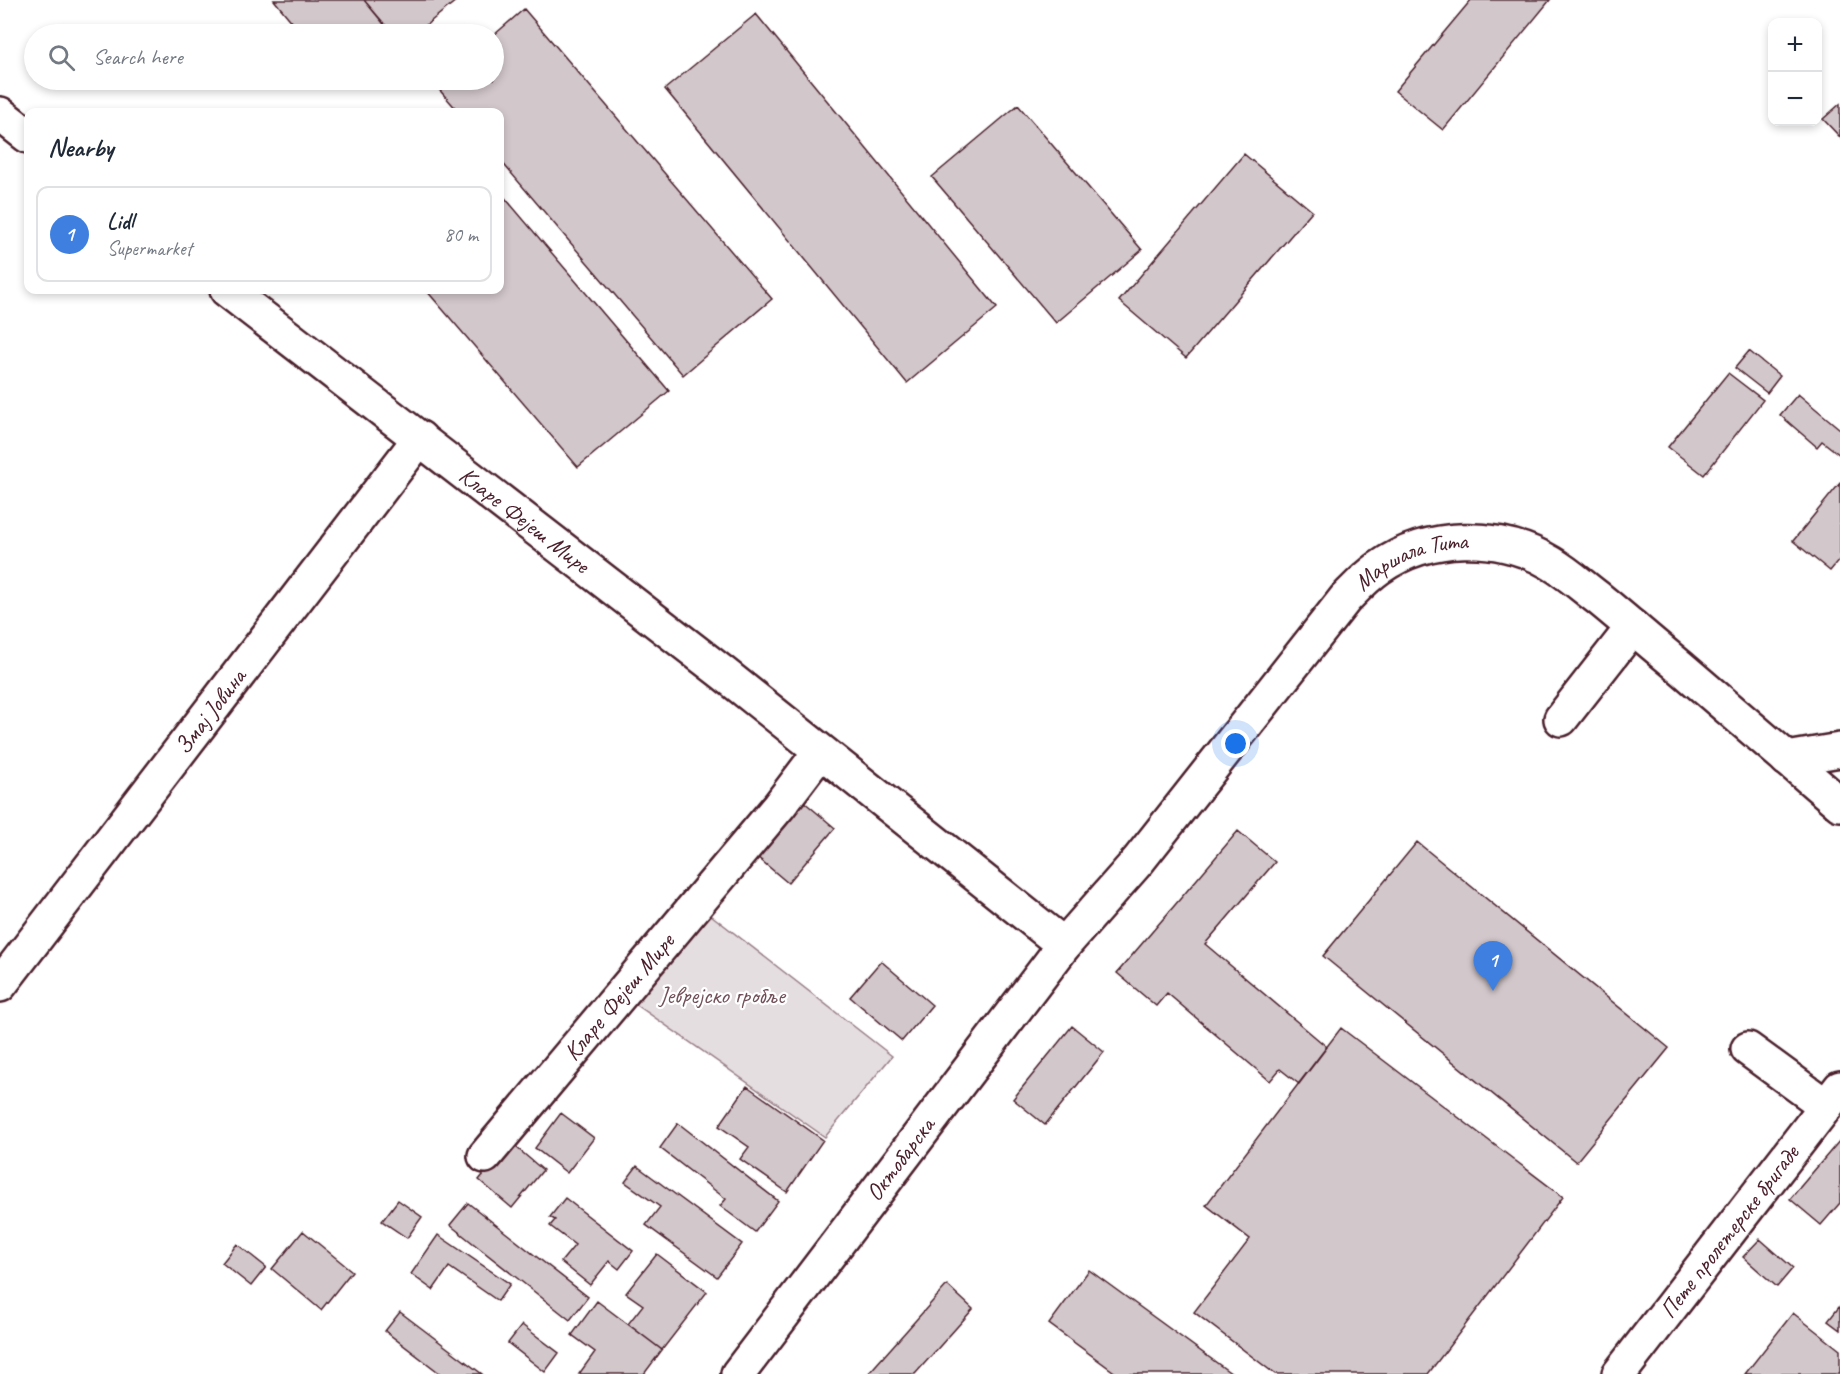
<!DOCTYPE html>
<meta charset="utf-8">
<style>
body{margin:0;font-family:Caveat,sans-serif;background:#f2f2f3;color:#1f2937}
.controls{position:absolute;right:18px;top:18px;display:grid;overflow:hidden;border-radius:12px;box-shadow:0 3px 9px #0003}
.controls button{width:54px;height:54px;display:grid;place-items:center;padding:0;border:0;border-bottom:2px solid #e0e1e3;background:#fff;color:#1f2937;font:30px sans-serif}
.you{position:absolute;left:1236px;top:744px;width:21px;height:21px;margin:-15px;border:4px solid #fff;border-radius:50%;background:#1a73e8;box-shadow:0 0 0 9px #1a73e833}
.badge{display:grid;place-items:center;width:39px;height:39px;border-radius:50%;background:#4a1f2b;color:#fff;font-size:20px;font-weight:700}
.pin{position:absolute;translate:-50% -50px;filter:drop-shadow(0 2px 3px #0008)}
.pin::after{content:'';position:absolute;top:32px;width:21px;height:18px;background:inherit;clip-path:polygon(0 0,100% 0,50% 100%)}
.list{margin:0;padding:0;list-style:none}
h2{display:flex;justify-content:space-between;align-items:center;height:78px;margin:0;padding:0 24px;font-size:26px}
h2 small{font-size:20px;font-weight:400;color:#747a83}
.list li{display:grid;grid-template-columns:39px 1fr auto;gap:18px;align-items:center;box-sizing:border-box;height:96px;margin:0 12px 12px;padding:0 12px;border:2px solid #e0e1e3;border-radius:12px}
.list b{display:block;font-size:22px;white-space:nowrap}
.list p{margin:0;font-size:20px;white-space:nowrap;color:#747a83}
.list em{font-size:20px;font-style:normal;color:#747a83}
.icon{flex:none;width:33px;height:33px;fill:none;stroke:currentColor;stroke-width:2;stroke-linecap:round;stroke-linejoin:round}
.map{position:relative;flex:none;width:1840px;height:1374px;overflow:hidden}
.search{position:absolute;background:#fff;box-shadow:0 3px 9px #0003;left:24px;top:24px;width:480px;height:66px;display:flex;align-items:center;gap:15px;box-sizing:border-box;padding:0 21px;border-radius:33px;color:#747a83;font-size:22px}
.panel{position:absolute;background:#fff;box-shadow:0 3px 9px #0003;left:24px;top:108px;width:480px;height:186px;border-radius:12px}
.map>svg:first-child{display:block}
.green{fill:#e5dee0;stroke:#987e86;stroke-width:1.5}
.building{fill:#d2c7cb;stroke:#4a1f2b;stroke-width:1.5}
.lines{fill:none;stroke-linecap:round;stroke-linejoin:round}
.minor-casing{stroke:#4a1f2b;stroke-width:38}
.major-casing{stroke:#4a1f2b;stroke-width:38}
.minor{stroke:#fff;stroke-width:33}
.major{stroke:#fff;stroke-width:33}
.labels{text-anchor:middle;stroke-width:4.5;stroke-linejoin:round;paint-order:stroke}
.street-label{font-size:24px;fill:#4a1f2b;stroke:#fff}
.park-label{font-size:24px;fill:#714f58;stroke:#fff}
</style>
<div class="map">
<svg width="1840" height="1374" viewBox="0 0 1840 1374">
<rect width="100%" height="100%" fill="#fff"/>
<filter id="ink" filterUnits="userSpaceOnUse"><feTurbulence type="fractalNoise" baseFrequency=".0167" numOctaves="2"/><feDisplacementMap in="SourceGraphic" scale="12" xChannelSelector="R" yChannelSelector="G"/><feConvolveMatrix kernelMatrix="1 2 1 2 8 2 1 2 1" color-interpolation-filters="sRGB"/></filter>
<g filter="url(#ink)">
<!-- green -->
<path class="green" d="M 707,912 L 892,1056 L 825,1137 L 634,1003 Z"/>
<!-- building -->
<path class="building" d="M 274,0 L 364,0 L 388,29 L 381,34 L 302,34 Z
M 364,0 L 457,0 L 415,34 L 393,34 Z
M 1471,0 L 1550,0 L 1443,130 L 1395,91 Z
M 524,9 L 772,299 L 683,375 L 500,160 L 500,112 L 459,112 L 435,85 L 441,80 L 494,80 L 494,35 Z
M 756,14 L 997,308 L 907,383 L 665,89 Z
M 1840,104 L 1840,137 L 1823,119 Z
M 1018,105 L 1142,250 L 1056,323 L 932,177 Z
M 1244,154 L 1312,211 L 1186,358 L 1119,301 Z
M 500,192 L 669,391 L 578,467 L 426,290 L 500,290 Z
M 1749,351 L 1780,376 L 1767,393 L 1735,368 Z
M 1728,373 L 1763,400 L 1704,475 L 1668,447 Z
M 1798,394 L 1840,429 L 1840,455 L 1822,441 L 1817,447 L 1780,415 Z
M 1840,483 L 1840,559 L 1830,571 L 1793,541 Z
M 803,801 L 835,828 L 788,883 L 756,856 Z
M 1238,831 L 1275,862 L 1205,944 L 1327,1047 L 1299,1084 L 1280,1069 L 1270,1081 L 1167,993 L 1156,1006 L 1117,973 Z
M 1417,842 L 1669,1048 L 1576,1162 L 1323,956 Z
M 881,961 L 932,1005 L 902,1041 L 850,997 Z
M 1072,1026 L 1104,1052 L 1045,1125 L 1013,1099 Z
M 1341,1028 L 1563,1197 L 1428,1374 L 1275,1374 L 1194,1312 L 1250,1239 L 1206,1205 Z
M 747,1086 L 823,1140 L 787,1192 L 740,1159 L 749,1147 L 719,1126 Z
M 561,1113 L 594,1138 L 567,1173 L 535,1148 Z
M 678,1123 L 778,1201 L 755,1232 L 720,1206 L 726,1199 L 660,1148 Z
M 1840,1140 L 1840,1203 L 1821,1225 L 1790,1199 Z
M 510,1142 L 543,1170 L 512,1208 L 479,1180 Z
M 637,1166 L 742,1244 L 717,1277 L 646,1225 L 660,1207 L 625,1182 Z
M 565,1198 L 633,1251 L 619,1269 L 609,1261 L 590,1285 L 561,1262 L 575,1245 L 550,1226 L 555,1220 L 550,1217 Z
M 398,1200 L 422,1217 L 407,1238 L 382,1221 Z
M 468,1203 L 588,1297 L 570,1320 L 450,1225 Z
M 303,1231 L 352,1271 L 321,1310 L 272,1269 Z
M 438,1235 L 510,1284 L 498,1301 L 449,1267 L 433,1290 L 411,1274 Z
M 1760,1239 L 1793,1268 L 1777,1287 L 1743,1257 Z
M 237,1244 L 266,1267 L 251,1286 L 222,1263 Z
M 657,1254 L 707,1292 L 662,1350 L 628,1324 L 643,1305 L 626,1293 Z
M 1089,1270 L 1232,1374 L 1117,1374 L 1049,1324 Z
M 947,1285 L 973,1309 L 915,1374 L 868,1374 Z
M 597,1301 L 662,1350 L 644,1374 L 579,1374 L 595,1352 L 572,1335 Z
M 1840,1306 L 1840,1330 L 1828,1321 Z
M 400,1312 L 482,1374 L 441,1374 L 385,1331 Z
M 1793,1313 L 1840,1350 L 1840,1372 L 1838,1374 L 1745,1374 Z
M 522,1325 L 559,1353 L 545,1372 L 508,1343 Z"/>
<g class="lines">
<!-- minor casing -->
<g class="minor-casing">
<g id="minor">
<path d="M 1561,719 L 1633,627"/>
<path d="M 1787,759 L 1840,750"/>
<path id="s1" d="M 1064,945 L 1138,861 L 1345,599 C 1356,588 1366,577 1379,568 C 1428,533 1499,532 1551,563 C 1568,573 1582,586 1598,598 C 1625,620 1651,643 1678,665 C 1732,712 1786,758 1840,804"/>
<path id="s2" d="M 0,985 L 420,438"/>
<path d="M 1748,1049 L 1826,1106"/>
<path id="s3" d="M 485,1156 L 779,806 L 820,752"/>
<path id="s4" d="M 1619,1374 L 1840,1088"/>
</g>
</g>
<!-- major casing -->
<g class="major-casing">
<g id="major">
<path d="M 0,114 L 28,136"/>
<path id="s5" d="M 227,290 L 723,673 L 1064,945 L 738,1374"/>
</g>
</g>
<!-- minor -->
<use href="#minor" class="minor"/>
<!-- major -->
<use href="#major" class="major"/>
</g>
</g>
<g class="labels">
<!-- street labels -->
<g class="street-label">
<text dy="8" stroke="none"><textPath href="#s5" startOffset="376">Кларе Фејеш Мире</textPath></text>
<text dy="8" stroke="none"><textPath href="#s1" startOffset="525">Маршала Тита</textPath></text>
<text dy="8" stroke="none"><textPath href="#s2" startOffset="345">Змај Јовина</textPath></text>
<text dy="8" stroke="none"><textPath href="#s3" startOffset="208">Кларе Фејеш Мире</textPath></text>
<text transform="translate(900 1159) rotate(-53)" y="8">Октобарска</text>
<text dy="8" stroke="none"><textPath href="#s4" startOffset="180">Пете пролетерске бригаде</textPath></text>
</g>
<!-- park labels -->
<g class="park-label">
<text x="722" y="1003">Јеврејско гробље</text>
</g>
</g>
</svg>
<div class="controls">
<button>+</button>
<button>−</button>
</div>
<div class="you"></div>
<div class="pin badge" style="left:1493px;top:991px;background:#3f7fe0">1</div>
<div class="search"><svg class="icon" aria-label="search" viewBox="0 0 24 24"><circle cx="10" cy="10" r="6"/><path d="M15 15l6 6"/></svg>Search here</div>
<section class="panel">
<h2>Nearby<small></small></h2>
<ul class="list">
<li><span class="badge" style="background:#3f7fe0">1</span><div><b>Lidl</b><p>Supermarket</p></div><em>80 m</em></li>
</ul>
</section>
</div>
